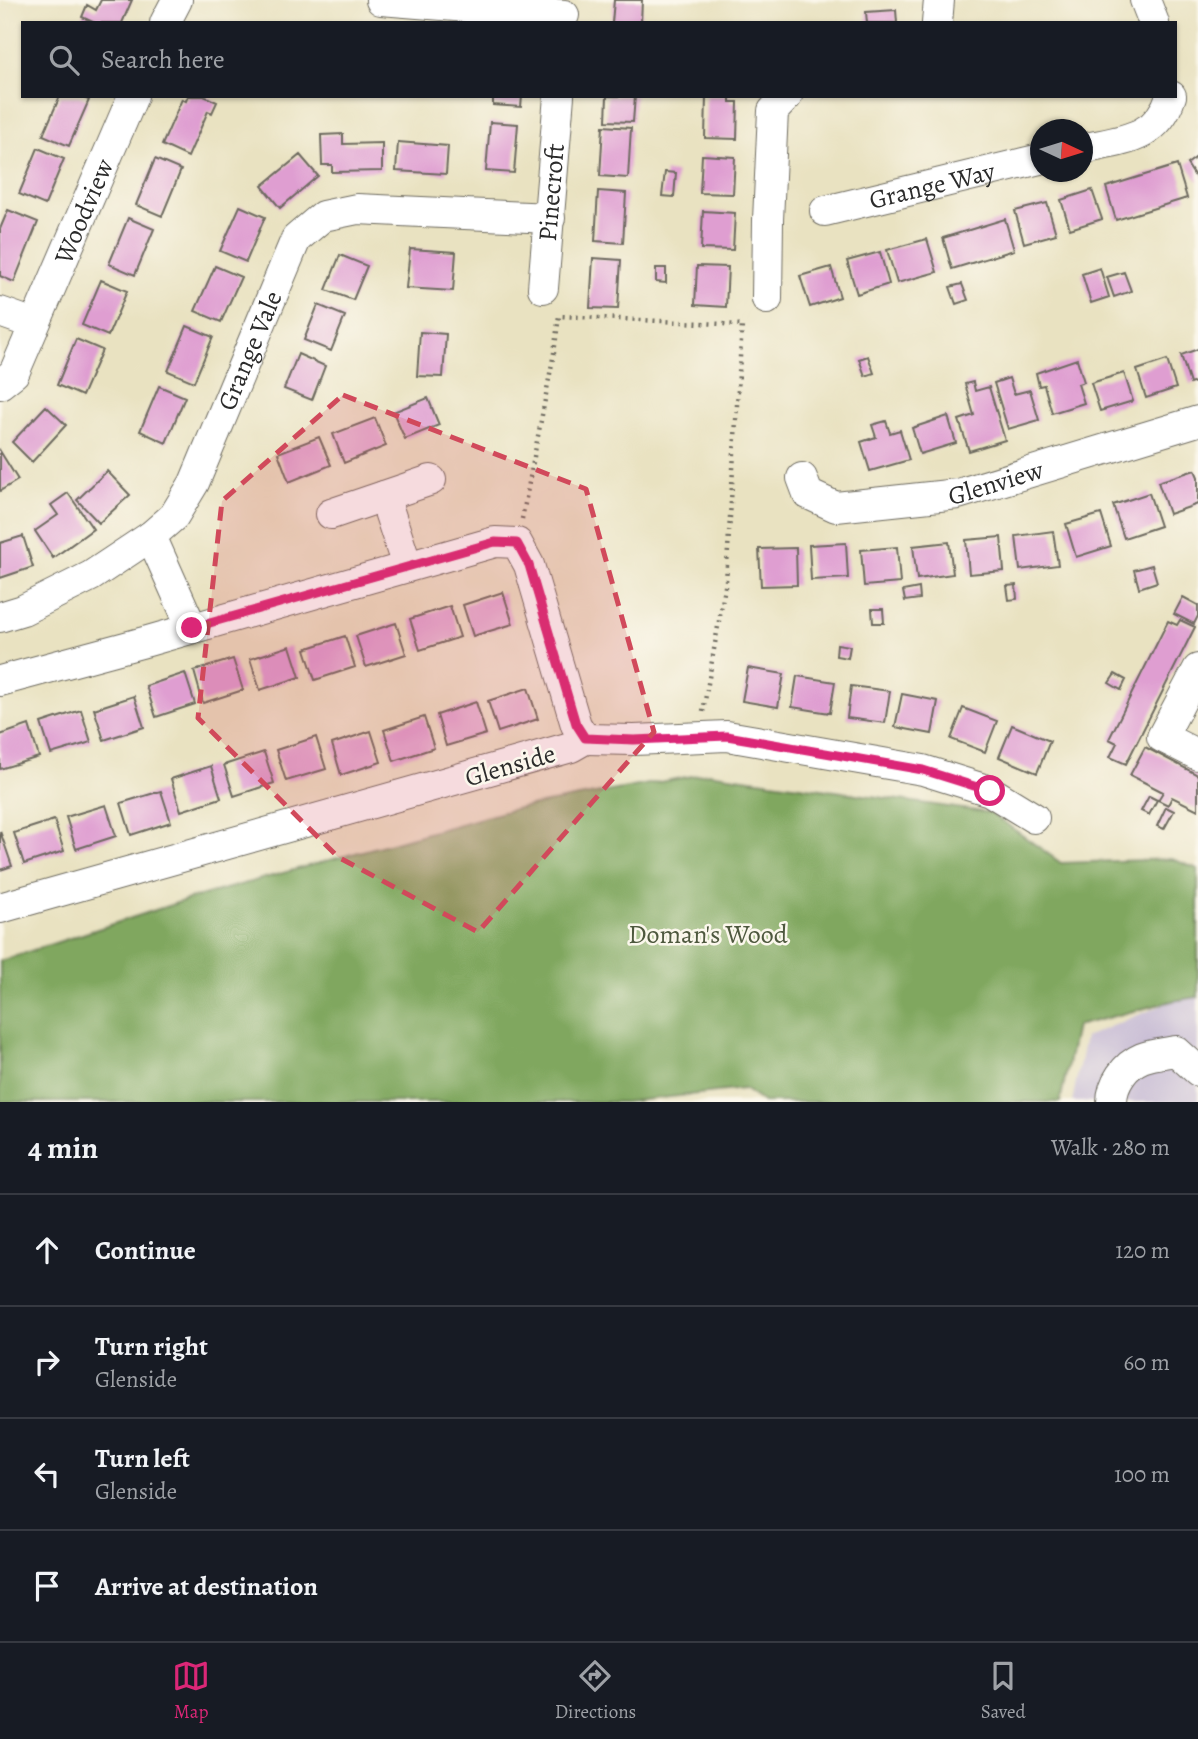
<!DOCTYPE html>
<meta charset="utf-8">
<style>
body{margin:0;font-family:Alegreya,serif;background:#20242c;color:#f1f3f6}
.compass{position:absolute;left:1030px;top:119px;width:63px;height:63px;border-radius:50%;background:#171b24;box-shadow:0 2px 5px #0004;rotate:94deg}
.stop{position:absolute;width:21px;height:21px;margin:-16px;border:5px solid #db2777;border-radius:50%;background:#fff}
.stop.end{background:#db2777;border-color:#fff;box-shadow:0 2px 7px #0008}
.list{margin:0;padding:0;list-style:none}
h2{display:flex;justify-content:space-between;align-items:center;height:91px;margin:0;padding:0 28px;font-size:30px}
h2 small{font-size:23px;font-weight:400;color:#9ea1a6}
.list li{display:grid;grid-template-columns:46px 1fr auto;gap:21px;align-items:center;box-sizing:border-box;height:112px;padding:0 28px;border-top:2px solid #363941}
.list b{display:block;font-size:26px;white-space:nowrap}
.list p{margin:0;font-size:23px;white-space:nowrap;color:#9ea1a6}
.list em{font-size:23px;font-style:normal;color:#9ea1a6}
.icon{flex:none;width:38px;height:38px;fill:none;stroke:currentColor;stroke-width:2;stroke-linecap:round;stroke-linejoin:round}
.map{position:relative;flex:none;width:1198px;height:1102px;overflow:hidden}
.search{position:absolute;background:#171b24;box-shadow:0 2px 5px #0004;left:21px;right:21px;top:21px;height:77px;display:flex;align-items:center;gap:18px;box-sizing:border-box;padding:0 24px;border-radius:0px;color:#9ea1a6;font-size:26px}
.sheet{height:539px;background:#171b24}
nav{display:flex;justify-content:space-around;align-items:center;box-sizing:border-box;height:98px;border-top:2px solid #363941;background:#171b24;font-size:19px;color:#9ea1a6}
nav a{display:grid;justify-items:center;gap:4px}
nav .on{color:#db2777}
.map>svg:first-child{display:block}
.industrial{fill:#cabfd6}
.forest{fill:#80a75e;stroke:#566944;stroke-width:2}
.building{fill:#df9ed1}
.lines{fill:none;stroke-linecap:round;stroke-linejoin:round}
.minor-casing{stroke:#6e6b60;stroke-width:32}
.path{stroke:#6e6b60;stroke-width:4.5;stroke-dasharray:2 5;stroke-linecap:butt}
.minor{stroke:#fff;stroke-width:30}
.route{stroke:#db2777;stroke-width:9}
.marked{fill:#d1495b;fill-opacity:0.2;stroke:#d1495b;stroke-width:5;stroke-dasharray:14 9;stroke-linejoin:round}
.labels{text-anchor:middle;stroke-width:5;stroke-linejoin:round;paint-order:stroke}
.street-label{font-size:26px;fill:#2b2b2b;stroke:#fbf7ec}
.park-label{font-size:26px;fill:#4e583e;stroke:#fbf7ec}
</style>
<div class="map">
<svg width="1198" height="1102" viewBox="0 0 1198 1102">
<rect width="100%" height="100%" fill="#fbf7ec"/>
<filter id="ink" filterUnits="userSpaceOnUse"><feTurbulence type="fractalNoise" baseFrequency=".0143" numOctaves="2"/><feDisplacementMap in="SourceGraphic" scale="14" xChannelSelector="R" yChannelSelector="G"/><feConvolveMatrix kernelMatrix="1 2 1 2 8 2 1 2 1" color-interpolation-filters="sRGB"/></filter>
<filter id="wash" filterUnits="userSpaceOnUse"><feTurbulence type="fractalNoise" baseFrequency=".00686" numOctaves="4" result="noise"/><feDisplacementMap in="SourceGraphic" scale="28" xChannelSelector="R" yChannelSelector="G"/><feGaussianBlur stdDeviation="1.57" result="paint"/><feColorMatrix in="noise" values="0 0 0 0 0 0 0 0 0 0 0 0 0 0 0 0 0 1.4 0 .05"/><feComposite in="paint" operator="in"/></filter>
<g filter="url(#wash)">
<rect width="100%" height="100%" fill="#e9e2c1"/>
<!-- industrial -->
<path class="industrial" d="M 1198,997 L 1198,1102 L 1072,1102 L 1085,1037 L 1172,1001 Z"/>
<!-- forest -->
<path class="forest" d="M 708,773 L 991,813 L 1061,863 L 1172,859 L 1198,869 L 1198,997 L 1172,1001 L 1076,1026 L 1060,1102 L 763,1102 L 744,1089 L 624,1102 L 0,1102 L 0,961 L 189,899 L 514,809 Z"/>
<g id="blocks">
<!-- building -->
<path class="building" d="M 101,0 L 132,0 L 122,23 L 95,23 L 82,17 L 87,5 L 96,10 Z
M 614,0 L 642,0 L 641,23 L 612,23 Z
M 896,10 L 897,23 L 867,23 L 866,12 Z
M 60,96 L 79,96 L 89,100 L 69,146 L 43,135 Z
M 188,96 L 204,96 L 217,102 L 212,113 L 208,111 L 188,157 L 162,145 L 182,99 L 186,101 Z
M 493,96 L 522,96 L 521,107 L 493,105 Z
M 607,96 L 635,96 L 633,122 L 606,121 Z
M 706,96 L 730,96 L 730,102 L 738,102 L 737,139 L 705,138 Z
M 490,122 L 518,124 L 514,173 L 486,171 Z
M 603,126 L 631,128 L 628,178 L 600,176 Z
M 343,134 L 343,144 L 382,143 L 382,171 L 332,172 L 332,165 L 322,165 L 321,135 Z
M 398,142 L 448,146 L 446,174 L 396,171 Z
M 38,148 L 64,159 L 45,205 L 19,194 Z
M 300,155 L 318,176 L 280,208 L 262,186 Z
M 702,155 L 735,157 L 733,194 L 700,193 Z
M 1198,156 L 1198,181 L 1187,164 Z
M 155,159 L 181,170 L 162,216 L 136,205 Z
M 1177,165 L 1187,198 L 1116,220 L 1106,187 Z
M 665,172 L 676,173 L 674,197 L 662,196 Z
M 1092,190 L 1102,219 L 1070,229 L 1061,200 Z
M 598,191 L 626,193 L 623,243 L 595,241 Z
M 1047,203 L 1056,234 L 1024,243 L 1015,211 Z
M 240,206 L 265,217 L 246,262 L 220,251 Z
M 8,210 L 38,222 L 14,282 L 0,276 L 0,229 Z
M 703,211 L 735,213 L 733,250 L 701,249 Z
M 128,218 L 154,229 L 135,275 L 109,264 Z
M 1005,219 L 1014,250 L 952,269 L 943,238 Z
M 927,239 L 937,272 L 897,283 L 887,250 Z
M 410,249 L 456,252 L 453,291 L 406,288 Z
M 880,252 L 889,284 L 857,294 L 847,261 Z
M 340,255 L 367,266 L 353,300 L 326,290 Z
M 593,258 L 621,260 L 618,309 L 590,308 Z
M 215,266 L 241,277 L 221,322 L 195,311 Z
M 697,266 L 728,267 L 726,307 L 695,305 Z
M 831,267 L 840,297 L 810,307 L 800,276 Z
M 656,268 L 666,268 L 666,283 L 656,282 Z
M 1100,268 L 1109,297 L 1091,303 L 1082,274 Z
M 1124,272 L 1131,291 L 1114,297 L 1107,277 Z
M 101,280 L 127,291 L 108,336 L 82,325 Z
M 962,284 L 968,300 L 956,304 L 950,287 Z
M 318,305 L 345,316 L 331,351 L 304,340 Z
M 187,326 L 213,337 L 194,382 L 168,371 Z
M 420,332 L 446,334 L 443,377 L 417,376 Z
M 76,339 L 102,350 L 82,396 L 57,385 Z
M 1198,349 L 1198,381 L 1190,384 L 1181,355 Z
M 298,354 L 325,366 L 312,400 L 284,389 Z
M 868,356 L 874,373 L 865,376 L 859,359 Z
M 1077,359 L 1084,382 L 1078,384 L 1084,403 L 1052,413 L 1044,385 L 1039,386 L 1036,373 Z
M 1167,360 L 1176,388 L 1146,398 L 1137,370 Z
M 1124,373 L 1133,401 L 1100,411 L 1091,383 Z
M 1009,378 L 1014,394 L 1030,390 L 1039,420 L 1008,429 L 994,383 Z
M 973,382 L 975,391 L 989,387 L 1005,440 L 969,451 L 959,420 L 974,415 L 965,384 Z
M 159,386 L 185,397 L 166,443 L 140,431 Z
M 428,398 L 439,425 L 405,439 L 393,412 Z
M 46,406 L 66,425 L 32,462 L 12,442 Z
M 948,416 L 956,443 L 920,454 L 912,428 Z
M 375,418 L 386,446 L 344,463 L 333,434 Z
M 886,421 L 890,433 L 900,430 L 909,460 L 870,471 L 861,442 L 876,437 L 872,425 Z
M 319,437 L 331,465 L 289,482 L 278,453 Z
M 0,451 L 18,480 L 0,491 Z
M 1195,470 L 1198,477 L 1198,504 L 1169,514 L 1158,482 Z
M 107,471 L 130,495 L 99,523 L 77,500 Z
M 68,493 L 93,529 L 53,558 L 35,531 L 58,515 L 51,505 Z
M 1149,493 L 1160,526 L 1124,538 L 1113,505 Z
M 1101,514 L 1111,546 L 1076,557 L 1066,524 Z
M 1053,531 L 1058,565 L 1020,570 L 1016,536 Z
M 23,536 L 33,567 L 0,578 L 0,543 Z
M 1001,537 L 1004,571 L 969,574 L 966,540 Z
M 949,542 L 953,574 L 917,579 L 913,546 Z
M 846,543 L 848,578 L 811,580 L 809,545 Z
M 897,547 L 900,583 L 864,586 L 861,550 Z
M 796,548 L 797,585 L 761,586 L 759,549 Z
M 1152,565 L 1157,582 L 1139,588 L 1134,570 Z
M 1016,585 L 1017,599 L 1009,600 L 1007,586 Z
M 919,588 L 920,599 L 905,601 L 903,591 Z
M 503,592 L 513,624 L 473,636 L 463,605 Z
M 1183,597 L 1198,605 L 1198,616 L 1194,624 L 1174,614 Z
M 450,606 L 460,637 L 420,650 L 410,619 Z
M 872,609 L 883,609 L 884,623 L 873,623 Z
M 1180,620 L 1195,627 L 1126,764 L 1110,757 L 1117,743 L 1109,739 L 1168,621 L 1177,625 Z
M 396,623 L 406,654 L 366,667 L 356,636 Z
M 345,636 L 355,667 L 315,680 L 305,649 Z
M 837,644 L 850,646 L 848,658 L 836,656 Z
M 290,646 L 300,677 L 260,690 L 250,659 Z
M 233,659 L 243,690 L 203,703 L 194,671 Z
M 748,668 L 784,674 L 778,707 L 742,701 Z
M 185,673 L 195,704 L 156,717 L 146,686 Z
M 1115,674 L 1126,680 L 1121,690 L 1109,683 Z
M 797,676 L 835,682 L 830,713 L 792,707 Z
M 851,686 L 890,691 L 885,723 L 847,718 Z
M 528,688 L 538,719 L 498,732 L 488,701 Z
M 902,694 L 938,701 L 932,734 L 895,727 Z
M 134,696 L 144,727 L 104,740 L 94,709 Z
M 476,702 L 486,734 L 446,746 L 437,715 Z
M 963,708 L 997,721 L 985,752 L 951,739 Z
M 81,710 L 91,742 L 51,754 L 41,723 Z
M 424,717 L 434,748 L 394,761 L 384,730 Z
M 29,725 L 39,757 L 0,769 L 0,735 Z
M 1012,725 L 1050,741 L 1037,773 L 999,757 Z
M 371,731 L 381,762 L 341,775 L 332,744 Z
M 316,737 L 326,769 L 286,781 L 276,750 Z
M 1145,747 L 1198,775 L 1198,810 L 1172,797 L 1168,805 L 1158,800 L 1163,792 L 1130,775 Z
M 264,752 L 274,783 L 234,796 L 224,765 Z
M 211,766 L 221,798 L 181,811 L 171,779 Z
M 161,791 L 171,822 L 131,835 L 121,803 Z
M 1149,796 L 1157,800 L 1149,815 L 1141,811 Z
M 106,805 L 116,836 L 76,849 L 66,817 Z
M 1166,807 L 1174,811 L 1164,829 L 1157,826 Z
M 54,820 L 64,851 L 24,864 L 14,833 Z
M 0,831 L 12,866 L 0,870 Z"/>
</g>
</g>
<g filter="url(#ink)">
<use href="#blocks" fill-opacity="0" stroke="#6e6b60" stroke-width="2"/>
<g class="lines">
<!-- minor casing -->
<g class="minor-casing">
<g id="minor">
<path d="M 381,0 L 564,15"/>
<path d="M 1145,0 L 1154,23"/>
<path d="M 165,23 L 177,0"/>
<path d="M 937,23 L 939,0"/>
<path d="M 1082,149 C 1122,140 1157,140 1171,96"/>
<path id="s1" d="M 825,211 L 1040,159"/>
<path id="s2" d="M 543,288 L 559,96"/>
<path d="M 767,299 L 768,220 L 773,111 L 787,96"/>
<path d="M 0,312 L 34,324"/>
<path id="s3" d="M 0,384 L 14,373 L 133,96"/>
<path id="s4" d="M 802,478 L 808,494 L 836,507 L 958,494 L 1198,421"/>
<path d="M 384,496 L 407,566"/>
<path d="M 331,514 L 431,480"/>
<path d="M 151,536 L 192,628"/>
<path id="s5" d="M 0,617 L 23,610 L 91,576 L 151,536 L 174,516 L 194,483 L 296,239 L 323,216 L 357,209 L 550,218"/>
<path d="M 1198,669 L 1162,737 L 1198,755"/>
<path d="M 0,681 L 148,641 L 495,542 L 517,543 L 529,565 L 576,725 L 585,739 L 571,747 L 0,908"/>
<path d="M 585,739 L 634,740 L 727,736 L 923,770 L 990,791 L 1034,818"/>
<path d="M 1112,1102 C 1112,1084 1125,1065 1142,1058 C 1152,1054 1165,1053 1176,1051 L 1198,1071"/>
</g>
</g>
<!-- path -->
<path class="path" d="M 522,519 L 554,353 L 559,316 L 742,325 L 726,581 L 703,712"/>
<!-- minor -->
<use href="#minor" class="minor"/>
</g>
</g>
<g class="lines" filter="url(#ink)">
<!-- route -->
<path class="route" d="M 192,628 L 495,542 L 517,543 L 529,565 L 576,724 L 585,738 L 634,740 L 727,736 L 923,770 L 990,791"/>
</g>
<!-- marked area -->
<path class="marked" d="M 343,395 L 586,489 L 654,732 L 478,932 L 338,857 L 198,718 L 222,501 Z"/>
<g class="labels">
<!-- street labels -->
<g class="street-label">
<text dy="9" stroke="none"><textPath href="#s1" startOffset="110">Grange Way</textPath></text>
<text dy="9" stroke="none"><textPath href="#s2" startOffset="96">Pinecroft</textPath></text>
<text dy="9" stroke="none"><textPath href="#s3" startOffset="194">Woodview</textPath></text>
<text dy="9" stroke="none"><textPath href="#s5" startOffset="385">Grange Vale</textPath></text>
<text dy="9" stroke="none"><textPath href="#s4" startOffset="210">Glenview</textPath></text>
<text transform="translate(510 765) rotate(-16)" y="9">Glenside</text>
</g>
<!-- park labels -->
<g class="park-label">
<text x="708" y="943">Doman's Wood</text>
</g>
</g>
</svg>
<svg class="compass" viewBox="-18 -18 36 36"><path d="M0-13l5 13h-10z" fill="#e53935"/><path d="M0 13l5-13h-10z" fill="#9ea1a6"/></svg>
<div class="stop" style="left:990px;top:791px"></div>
<div class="stop end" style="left:192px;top:628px"></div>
<div class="search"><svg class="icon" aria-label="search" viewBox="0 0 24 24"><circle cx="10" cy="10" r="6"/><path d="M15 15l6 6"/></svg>Search here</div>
</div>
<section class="sheet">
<h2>4 min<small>Walk · 280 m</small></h2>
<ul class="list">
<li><svg class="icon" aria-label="ahead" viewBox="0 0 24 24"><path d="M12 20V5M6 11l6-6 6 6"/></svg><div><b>Continue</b></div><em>120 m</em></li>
<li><svg class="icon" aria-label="right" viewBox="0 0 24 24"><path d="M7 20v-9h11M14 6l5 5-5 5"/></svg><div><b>Turn right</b><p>Glenside</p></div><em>60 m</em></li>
<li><svg class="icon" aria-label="left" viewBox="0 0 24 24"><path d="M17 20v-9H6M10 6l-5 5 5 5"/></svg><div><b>Turn left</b><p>Glenside</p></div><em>100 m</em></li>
<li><svg class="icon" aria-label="arrive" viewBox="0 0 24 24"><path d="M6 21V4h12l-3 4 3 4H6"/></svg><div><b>Arrive at destination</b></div></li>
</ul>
</section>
<nav>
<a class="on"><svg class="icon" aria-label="map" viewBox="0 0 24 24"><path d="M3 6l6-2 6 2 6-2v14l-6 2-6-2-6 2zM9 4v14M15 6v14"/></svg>Map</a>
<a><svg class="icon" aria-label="directions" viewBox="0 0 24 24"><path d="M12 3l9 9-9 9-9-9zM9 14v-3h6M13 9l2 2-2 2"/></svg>Directions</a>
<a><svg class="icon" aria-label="saved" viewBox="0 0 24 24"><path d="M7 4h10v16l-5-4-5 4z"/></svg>Saved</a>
</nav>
